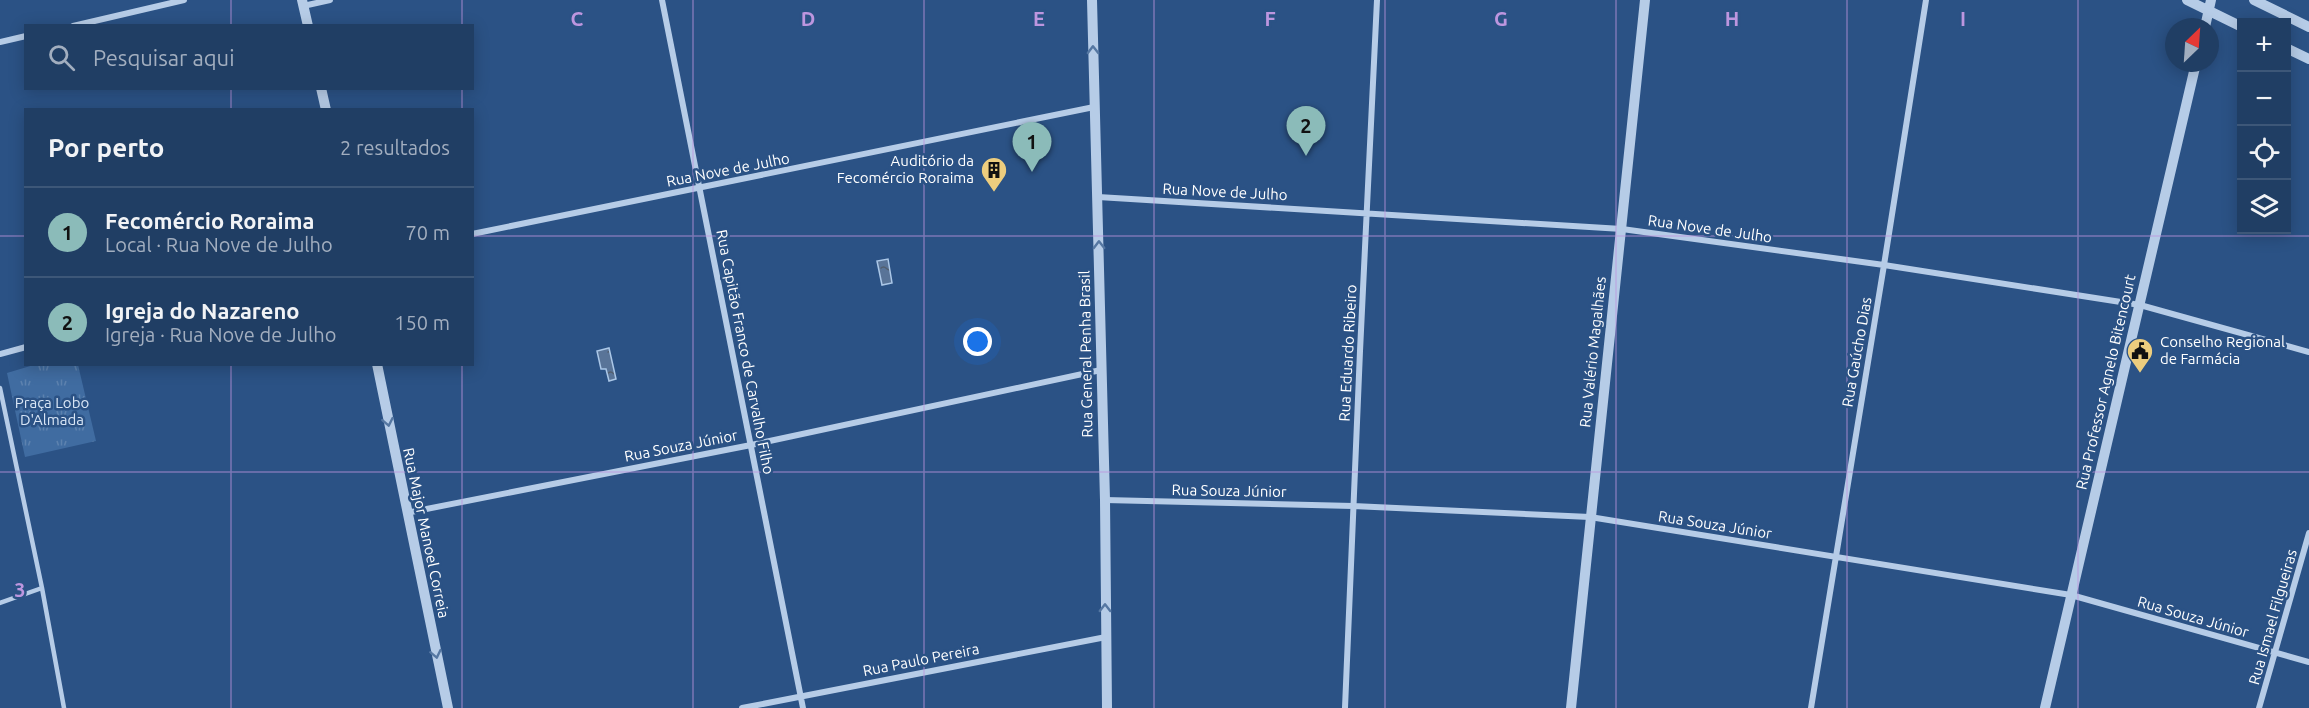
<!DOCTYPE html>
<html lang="pt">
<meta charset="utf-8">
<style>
body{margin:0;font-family:Ubuntu,sans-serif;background:#28456a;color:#f1f3f6}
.controls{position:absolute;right:18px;top:18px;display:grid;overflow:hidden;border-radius:0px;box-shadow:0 3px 15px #0003}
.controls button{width:54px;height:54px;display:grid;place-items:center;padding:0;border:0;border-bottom:2px solid #3d5778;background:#203e64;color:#f1f3f6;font:30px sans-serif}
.compass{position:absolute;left:2165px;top:18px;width:54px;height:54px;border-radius:50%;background:#203e64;box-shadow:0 3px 15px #0003;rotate:25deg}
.you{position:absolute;left:978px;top:342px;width:21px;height:21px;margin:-15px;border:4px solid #fff;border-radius:50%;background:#1a73e8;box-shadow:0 0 0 9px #1a73e833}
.badge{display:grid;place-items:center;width:39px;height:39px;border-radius:50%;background:#8bbbb9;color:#111;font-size:20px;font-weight:700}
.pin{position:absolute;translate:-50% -50px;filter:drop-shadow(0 2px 3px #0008)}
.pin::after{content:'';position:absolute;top:32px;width:21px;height:18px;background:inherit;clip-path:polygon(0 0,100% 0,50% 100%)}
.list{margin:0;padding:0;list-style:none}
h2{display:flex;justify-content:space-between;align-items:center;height:78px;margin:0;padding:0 24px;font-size:26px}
h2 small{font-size:20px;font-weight:400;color:#a2aebf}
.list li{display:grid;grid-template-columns:39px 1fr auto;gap:18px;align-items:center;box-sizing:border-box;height:90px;padding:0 24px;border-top:2px solid #3d5778}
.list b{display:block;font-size:22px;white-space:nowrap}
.list p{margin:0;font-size:20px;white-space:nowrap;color:#a2aebf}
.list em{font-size:20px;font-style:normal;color:#a2aebf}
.icon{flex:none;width:33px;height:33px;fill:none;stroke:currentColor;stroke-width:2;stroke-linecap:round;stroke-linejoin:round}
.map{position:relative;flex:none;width:2309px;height:708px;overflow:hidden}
.search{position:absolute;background:#203e64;box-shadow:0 3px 15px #0003;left:24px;top:24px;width:450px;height:66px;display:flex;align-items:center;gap:15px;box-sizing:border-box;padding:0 21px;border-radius:0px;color:#a2aebf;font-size:22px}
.panel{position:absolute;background:#203e64;box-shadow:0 3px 15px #0003;left:24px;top:108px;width:450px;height:258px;border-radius:0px}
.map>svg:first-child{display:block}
.grass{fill:url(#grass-tufts)}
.water{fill:url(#water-ripples);stroke:#abc7e7;stroke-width:1.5}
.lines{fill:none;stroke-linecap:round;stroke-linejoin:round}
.service{stroke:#b6cce7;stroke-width:4.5}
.minor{stroke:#b6cce7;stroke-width:6}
.tertiary{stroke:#b6cce7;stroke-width:10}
.oneway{stroke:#5577a2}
.grid{fill:none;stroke:#bd96df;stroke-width:1.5;stroke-opacity:0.55}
.labels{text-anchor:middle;stroke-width:5;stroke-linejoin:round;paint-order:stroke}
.poi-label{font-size:15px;fill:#fff;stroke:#2b5285;text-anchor:end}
.street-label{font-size:15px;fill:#fff;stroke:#2b5285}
.park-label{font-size:15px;fill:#d9e6f6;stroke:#2b5285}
.grid-label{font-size:20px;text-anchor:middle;font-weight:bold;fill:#bd96df;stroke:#2b5285;stroke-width:5;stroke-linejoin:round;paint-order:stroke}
</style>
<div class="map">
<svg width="2309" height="708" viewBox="0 0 2309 708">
<defs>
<pattern id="grass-tufts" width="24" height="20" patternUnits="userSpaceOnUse" patternTransform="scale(1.5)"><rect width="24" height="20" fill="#406ca1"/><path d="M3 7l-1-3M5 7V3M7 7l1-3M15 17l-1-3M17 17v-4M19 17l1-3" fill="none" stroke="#5d82af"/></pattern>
<pattern id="water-ripples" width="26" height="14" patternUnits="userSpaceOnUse" patternTransform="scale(1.5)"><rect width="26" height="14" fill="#597498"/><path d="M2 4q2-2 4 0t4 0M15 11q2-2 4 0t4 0" fill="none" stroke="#525e6e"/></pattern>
</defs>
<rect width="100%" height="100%" fill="#2b5285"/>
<!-- grass -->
<path class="grass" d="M 37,364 L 78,365 L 96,441 L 25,457 L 7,373 Z"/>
<!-- water -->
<path class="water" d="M 888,259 L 892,283 L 882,285 L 877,261 Z
M 609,348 L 616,379 L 609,381 L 606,369 L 601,369 L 597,351 Z"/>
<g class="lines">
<!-- service -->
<path class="service" d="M 0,388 L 42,588 L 64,708
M 0,603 L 42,588"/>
<!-- minor -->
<path class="minor" d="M 662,0 L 803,708
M 303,6 L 330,0
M 73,26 L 184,0
M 0,42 L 26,36
M 1098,197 L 1622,229 L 1884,265 L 2140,305 L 2309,352
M 472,234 L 1094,107
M 0,354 L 26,347
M 1105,500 L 1353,506 L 1590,517 L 2071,595 L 2309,662
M 406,513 L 751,445 L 1101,370
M 742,708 L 1106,637
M 1345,708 L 1360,351 L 1377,0
M 1811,708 L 1884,265 L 1926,0
M 2259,708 L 2309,533"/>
<!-- tertiary -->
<path class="tertiary" d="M 302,0 L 308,26
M 1092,0 L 1105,500 L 1107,708
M 2187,0 L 2242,27
M 2254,0 L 2309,27
M 2205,27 L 2211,0
M 2286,48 L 2309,59
M 321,88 L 326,110
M 377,364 L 448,708
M 1571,708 L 1645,0
M 2045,708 L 2196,63"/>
</g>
<!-- one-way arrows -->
<defs><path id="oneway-chevron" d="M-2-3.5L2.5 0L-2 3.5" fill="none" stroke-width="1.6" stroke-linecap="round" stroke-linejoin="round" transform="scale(1.5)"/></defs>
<g class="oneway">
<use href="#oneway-chevron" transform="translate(1093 50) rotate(-91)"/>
<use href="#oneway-chevron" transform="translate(1099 245) rotate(-91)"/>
<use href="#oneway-chevron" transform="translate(388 422) rotate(79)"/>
<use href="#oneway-chevron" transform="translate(1105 608) rotate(-90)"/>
<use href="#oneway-chevron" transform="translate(436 654) rotate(78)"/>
</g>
<!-- grid -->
<path class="grid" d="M 231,0 L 231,26M 462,0 L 462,26M 693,0 L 693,708M 924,0 L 924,708M 1154,0 L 1154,708M 1385,0 L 1385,708M 1616,0 L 1616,708M 1847,0 L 1847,708M 2078,0 L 2078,708M 231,88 L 231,110M 462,88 L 462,110M 0,236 L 26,236M 472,236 L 2309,236M 231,364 L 231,708M 462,364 L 462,708M 0,472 L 2309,472"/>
<!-- icons -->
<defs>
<g id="building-pin" transform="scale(1.35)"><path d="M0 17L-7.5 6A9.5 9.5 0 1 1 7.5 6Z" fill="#edcd7e" stroke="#2b5285"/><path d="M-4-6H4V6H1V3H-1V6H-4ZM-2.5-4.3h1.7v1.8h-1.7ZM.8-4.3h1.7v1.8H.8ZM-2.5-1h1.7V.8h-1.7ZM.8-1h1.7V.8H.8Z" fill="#111"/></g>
<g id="civic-pin" transform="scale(1.35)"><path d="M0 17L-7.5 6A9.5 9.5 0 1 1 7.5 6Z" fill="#edcd7e" stroke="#2b5285"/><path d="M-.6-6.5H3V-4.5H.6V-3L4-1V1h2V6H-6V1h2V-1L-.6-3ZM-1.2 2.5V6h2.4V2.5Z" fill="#111"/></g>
</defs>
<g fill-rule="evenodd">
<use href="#building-pin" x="994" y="170"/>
<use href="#civic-pin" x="2140" y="351"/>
</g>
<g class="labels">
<!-- poi labels -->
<g class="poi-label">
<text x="974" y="166">Auditório da<tspan x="974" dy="17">Fecomércio Roraima</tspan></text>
<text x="2160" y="347" text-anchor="start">Conselho Regional<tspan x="2160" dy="17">de Farmácia</tspan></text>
</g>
<!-- street labels -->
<g class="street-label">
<text transform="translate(728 170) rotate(-11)" y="5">Rua Nove de Julho</text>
<text transform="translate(1225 192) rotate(3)" y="5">Rua Nove de Julho</text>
<text transform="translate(1710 229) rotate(8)" y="5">Rua Nove de Julho</text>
<text transform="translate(745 352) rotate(79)" y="5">Rua Capitão Franco de Carvalho Filho</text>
<text transform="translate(1593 352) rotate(-84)" y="5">Rua Valério Magalhães</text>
<text transform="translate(1857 352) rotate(-80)" y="5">Rua Gaúcho Dias</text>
<text transform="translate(1348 353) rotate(-87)" y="5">Rua Eduardo Ribeiro</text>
<text transform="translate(1086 354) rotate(-91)" y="5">Rua General Penha Brasil</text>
<text transform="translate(2106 382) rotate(-77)" y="5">Rua Professor Agnelo Bitencourt</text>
<text transform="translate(681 446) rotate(-11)" y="5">Rua Souza Júnior</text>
<text transform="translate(1229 491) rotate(1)" y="5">Rua Souza Júnior</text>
<text transform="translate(1715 525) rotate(9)" y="5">Rua Souza Júnior</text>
<text transform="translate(426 533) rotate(78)" y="5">Rua Major Manoel Correia</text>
<text transform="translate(2193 617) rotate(16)" y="5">Rua Souza Júnior</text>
<text transform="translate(2273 617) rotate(-74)" y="5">Rua Ismael Filgueiras</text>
<text transform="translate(921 660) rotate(-11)" y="5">Rua Paulo Pereira</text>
</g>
<!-- park labels -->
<g class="park-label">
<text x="52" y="408">Praça Lobo<tspan x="52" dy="17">D'Almada</tspan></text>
</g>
</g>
<g class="grid-label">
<text x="577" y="26">C</text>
<text x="808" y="26">D</text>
<text x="1039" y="26">E</text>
<text x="1270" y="26">F</text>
<text x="1501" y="26">G</text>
<text x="1732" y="26">H</text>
<text x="1963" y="26">I</text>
<text x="20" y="597">3</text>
</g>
</svg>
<div class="controls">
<button>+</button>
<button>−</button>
<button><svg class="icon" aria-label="locate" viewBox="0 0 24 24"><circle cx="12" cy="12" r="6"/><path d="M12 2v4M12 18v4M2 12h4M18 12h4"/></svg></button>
<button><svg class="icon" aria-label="layers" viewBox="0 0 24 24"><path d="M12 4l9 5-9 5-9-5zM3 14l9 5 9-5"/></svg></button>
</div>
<svg class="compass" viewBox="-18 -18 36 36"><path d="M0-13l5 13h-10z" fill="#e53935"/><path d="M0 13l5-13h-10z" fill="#a2aebf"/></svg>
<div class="you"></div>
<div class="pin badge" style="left:1032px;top:172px">1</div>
<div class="pin badge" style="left:1306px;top:156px">2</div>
<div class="search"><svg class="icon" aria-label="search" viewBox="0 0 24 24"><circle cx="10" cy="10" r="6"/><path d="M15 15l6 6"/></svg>Pesquisar aqui</div>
<section class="panel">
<h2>Por perto<small>2 resultados</small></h2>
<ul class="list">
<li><span class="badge">1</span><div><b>Fecomércio Roraima</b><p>Local · Rua Nove de Julho</p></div><em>70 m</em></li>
<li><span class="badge">2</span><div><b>Igreja do Nazareno</b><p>Igreja · Rua Nove de Julho</p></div><em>150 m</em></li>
</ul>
</section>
</div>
